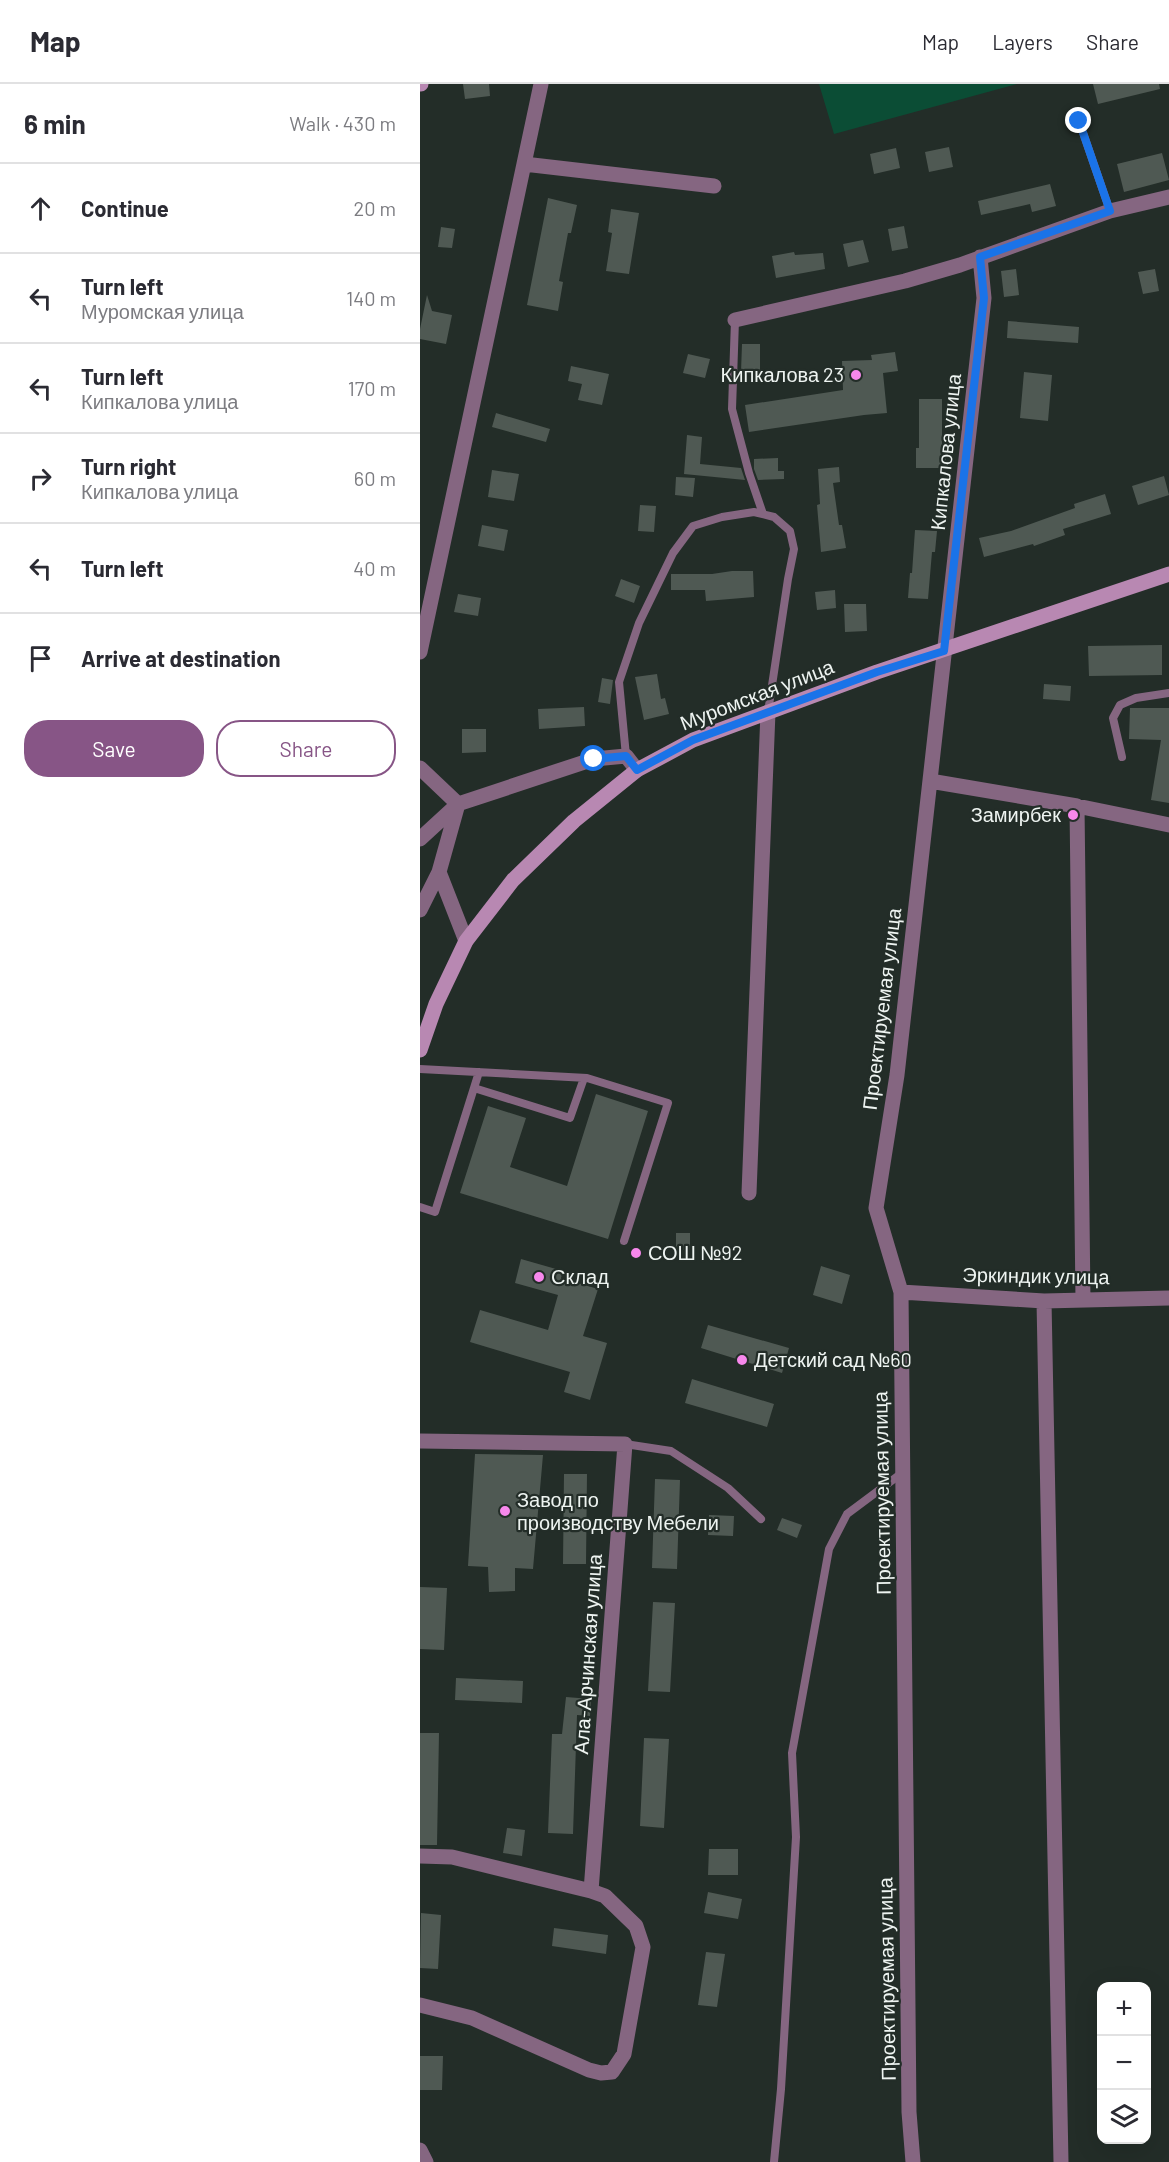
<!DOCTYPE html>
<meta charset="utf-8">
<style>
body{margin:0;font-family:Barlow,sans-serif;background:#f7f7f7;color:#2b2b33}
.controls{position:absolute;right:18px;bottom:18px;display:grid;overflow:hidden;border-radius:12px;box-shadow:0 6px 24px #0002}
.controls button{width:54px;height:54px;display:grid;place-items:center;padding:0;border:0;border-bottom:2px solid #e1e1e2;background:#fff;color:#2b2b33;font:30px sans-serif}
.stop{position:absolute;width:18px;height:18px;margin:-14px;border:4px solid #1a73e8;border-radius:50%;background:#fff}
.stop.end{background:#1a73e8;border-color:#fff;box-shadow:0 2px 6px #0008}
.list{margin:0;padding:0;list-style:none}
h2{display:flex;justify-content:space-between;align-items:center;height:78px;margin:0;padding:0 24px;font-size:26px}
h2 small{font-size:20px;font-weight:400;color:#7c7c81}
.list li{display:grid;grid-template-columns:39px 1fr auto;gap:18px;align-items:center;box-sizing:border-box;height:90px;padding:0 24px;border-top:2px solid #e1e1e2}
.list b{display:block;font-size:22px;white-space:nowrap}
.list p{margin:0;font-size:20px;white-space:nowrap;color:#7c7c81}
.list em{font-size:20px;font-style:normal;color:#7c7c81}
.actions{display:flex;gap:12px;padding:18px 24px}
.actions a{flex:1;padding:14px 0;border:2px solid #875586;border-radius:24px;text-align:center;font-size:21px;color:#875586}
.actions .main{background:#875586;color:#fff}
.icon{flex:none;width:33px;height:33px;fill:none;stroke:currentColor;stroke-width:2;stroke-linecap:round;stroke-linejoin:round}
.map{position:relative;flex:none;width:749px;height:2078px;overflow:hidden}
header{display:flex;align-items:center;gap:36px;box-sizing:border-box;height:84px;padding:0 30px;background:#fff;border-bottom:2px solid #e1e1e2}
header strong{font-size:28px}
nav{display:flex;gap:33px;margin-inline-start:auto;font-size:21px}
main{display:flex}
aside{flex:1;background:#fff}
.map>svg:first-child{display:block}
.green{fill:#0b4d35}
.building{fill:#4f5953}
.lines{fill:none;stroke-linecap:round;stroke-linejoin:round}
.lane{stroke:#856681;stroke-width:8}
.street{stroke:#856681;stroke-width:15}
.secondary{stroke:#b888b2;stroke-width:15}
.route{stroke:#1a73e8;stroke-width:8}
.poi-dot{fill:#f788ec;stroke:#232d28;stroke-width:2}
.labels{text-anchor:middle;stroke-width:4.5;stroke-linejoin:round;paint-order:stroke}
.poi-label{font-size:20px;fill:#eef4f1;stroke:#232d28;text-anchor:start}
.street-label{font-size:20px;fill:#eef4f1;stroke:#232d28}
</style>
<header>
<strong>Map</strong>
<nav><a>Map</a><a>Layers</a><a>Share</a></nav>
</header>
<main>
<aside>
<h2>6 min<small>Walk · 430 m</small></h2>
<ul class="list">
<li><svg class="icon" aria-label="ahead" viewBox="0 0 24 24"><path d="M12 20V5M6 11l6-6 6 6"/></svg><div><b>Continue</b></div><em>20 m</em></li>
<li><svg class="icon" aria-label="left" viewBox="0 0 24 24"><path d="M17 20v-9H6M10 6l-5 5 5 5"/></svg><div><b>Turn left</b><p>Муромская улица</p></div><em>140 m</em></li>
<li><svg class="icon" aria-label="left" viewBox="0 0 24 24"><path d="M17 20v-9H6M10 6l-5 5 5 5"/></svg><div><b>Turn left</b><p>Кипкалова улица</p></div><em>170 m</em></li>
<li><svg class="icon" aria-label="right" viewBox="0 0 24 24"><path d="M7 20v-9h11M14 6l5 5-5 5"/></svg><div><b>Turn right</b><p>Кипкалова улица</p></div><em>60 m</em></li>
<li><svg class="icon" aria-label="left" viewBox="0 0 24 24"><path d="M17 20v-9H6M10 6l-5 5 5 5"/></svg><div><b>Turn left</b></div><em>40 m</em></li>
<li><svg class="icon" aria-label="arrive" viewBox="0 0 24 24"><path d="M6 21V4h12l-3 4 3 4H6"/></svg><div><b>Arrive at destination</b></div></li>
</ul>
<div class="actions"><a class="main">Save</a><a>Share</a></div>
</aside>
<div class="map">
<svg width="749" height="2078" viewBox="0 0 749 2078">
<rect width="100%" height="100%" fill="#232d28"/>
<!-- green -->
<path class="green" d="M 399,0 L 597,0 L 414,50 Z"/>
<!-- building -->
<path class="building" d="M 43,0 L 69,0 L 70,12 L 45,15 Z
M 673,0 L 739,0 L 740,5 L 678,20 Z
M 529,63 L 533,83 L 509,88 L 505,68 Z
M 476,64 L 480,84 L 454,90 L 450,70 Z
M 742,69 L 749,96 L 704,108 L 697,80 Z
M 630,100 L 636,122 L 612,128 L 610,120 L 561,131 L 558,117 Z
M 128,114 L 157,121 L 151,149 L 148,149 L 139,197 L 143,198 L 138,227 L 107,221 Z
M 191,125 L 219,129 L 209,190 L 186,187 L 192,149 L 188,148 Z
M 484,142 L 488,164 L 472,167 L 468,145 Z
M 21,143 L 35,145 L 32,164 L 18,163 Z
M 443,156 L 449,178 L 428,183 L 423,160 Z
M 374,168 L 375,171 L 403,169 L 405,185 L 356,194 L 352,172 Z
M 596,185 L 599,211 L 584,213 L 581,187 Z
M 735,185 L 739,207 L 723,210 L 718,188 Z
M 7,211 L 12,227 L 32,231 L 26,260 L 0,255 L 0,245 Z
M 588,237 L 659,243 L 658,259 L 587,254 Z
M 322,260 L 340,260 L 340,289 L 321,288 Z
M 475,268 L 478,287 L 463,289 L 467,329 L 444,331 L 329,348 L 325,321 L 423,306 L 422,277 L 452,276 L 451,271 Z
M 268,270 L 290,275 L 285,294 L 263,289 Z
M 151,282 L 189,290 L 182,321 L 158,316 L 162,300 L 148,297 Z
M 604,288 L 632,291 L 628,337 L 600,334 Z
M 499,315 L 522,315 L 522,364 L 526,364 L 526,384 L 496,384 L 496,364 L 499,364 Z
M 76,329 L 130,345 L 126,358 L 72,343 Z
M 267,351 L 282,353 L 280,380 L 321,384 L 325,396 L 264,390 Z
M 358,374 L 358,387 L 364,387 L 364,395 L 338,396 L 334,385 L 334,375 Z
M 419,383 L 420,398 L 413,399 L 419,441 L 422,441 L 426,464 L 401,468 L 397,421 L 400,420 L 398,385 Z
M 72,386 L 99,390 L 94,417 L 68,413 Z
M 744,392 L 749,411 L 718,421 L 712,402 Z
M 256,393 L 275,394 L 273,413 L 255,411 Z
M 685,410 L 691,430 L 643,445 L 645,451 L 614,462 L 613,460 L 564,473 L 559,454 L 591,447 L 655,424 L 654,420 Z
M 220,421 L 236,422 L 234,448 L 218,447 Z
M 62,441 L 88,446 L 84,467 L 58,462 Z
M 495,446 L 517,447 L 515,468 L 512,468 L 508,515 L 488,514 L 490,489 L 492,489 Z
M 312,487 L 333,487 L 334,513 L 286,517 L 285,506 L 251,506 L 251,490 L 292,490 Z
M 201,495 L 220,502 L 214,519 L 195,512 Z
M 415,506 L 416,524 L 397,526 L 395,508 Z
M 38,510 L 61,514 L 58,532 L 34,528 Z
M 424,520 L 446,520 L 447,547 L 425,548 Z
M 742,561 L 742,591 L 669,592 L 668,562 Z
M 237,590 L 241,615 L 245,614 L 249,630 L 224,636 L 215,593 Z
M 182,594 L 193,596 L 190,620 L 178,618 Z
M 624,600 L 651,602 L 650,617 L 623,615 Z
M 164,623 L 165,642 L 119,645 L 118,625 Z
M 710,624 L 749,624 L 749,719 L 731,716 L 741,656 L 709,655 Z
M 42,645 L 66,645 L 66,668 L 42,669 Z
M 176,1010 L 228,1027 L 188,1155 L 40,1109 L 68,1022 L 106,1034 L 90,1083 L 147,1102 Z
M 256,1149 L 270,1149 L 270,1166 L 256,1166 Z
M 101,1175 L 143,1187 L 141,1194 L 178,1205 L 163,1252 L 187,1259 L 170,1316 L 144,1308 L 150,1288 L 50,1258 L 60,1226 L 128,1246 L 138,1211 L 95,1199 Z
M 401,1182 L 430,1191 L 422,1220 L 393,1211 Z
M 288,1241 L 369,1264 L 362,1289 L 281,1264 Z
M 272,1295 L 354,1320 L 347,1343 L 265,1319 Z
M 55,1370 L 123,1371 L 113,1485 L 95,1484 L 95,1507 L 69,1508 L 68,1483 L 48,1482 Z
M 144,1390 L 167,1390 L 166,1480 L 143,1480 Z
M 235,1395 L 260,1396 L 257,1485 L 232,1484 Z
M 289,1431 L 314,1432 L 313,1452 L 288,1451 Z
M 362,1434 L 382,1441 L 377,1454 L 357,1446 Z
M 0,1503 L 27,1504 L 24,1566 L 0,1565 Z
M 233,1518 L 255,1519 L 250,1608 L 228,1607 Z
M 36,1594 L 103,1597 L 102,1619 L 35,1616 Z
M 146,1613 L 171,1615 L 170,1632 L 157,1631 L 153,1750 L 128,1749 L 132,1650 L 142,1650 Z
M 0,1649 L 19,1649 L 17,1761 L 0,1761 Z
M 224,1654 L 249,1655 L 244,1744 L 220,1742 Z
M 87,1744 L 105,1746 L 102,1772 L 83,1769 Z
M 289,1765 L 318,1765 L 318,1791 L 288,1791 Z
M 288,1808 L 322,1815 L 318,1835 L 284,1829 Z
M 1,1829 L 21,1831 L 18,1885 L 0,1884 Z
M 134,1844 L 188,1851 L 186,1870 L 132,1862 Z
M 286,1868 L 305,1870 L 297,1923 L 278,1921 Z
M 0,1972 L 23,1972 L 22,2006 L 0,2006 Z"/>
<g class="lines">
<!-- lane -->
<path class="lane" d="M 659,37 L 690,127
M 315,236 L 312,325 L 329,389 L 343,430
M 206,672 L 199,598 L 219,539 L 253,469 L 273,442 L 302,433 L 334,428 L 354,433 L 370,447 L 374,465 L 368,495 L 348,628
M 702,673 L 693,634 L 700,621 L 716,614 L 749,609
M 0,985 L 167,994 L 248,1019 L 204,1157
M 54,1004 L 150,1034 L 164,994
M 0,1123 L 15,1128 L 59,988
M 205,1360 L 251,1367 L 308,1404 L 341,1435
M 354,2078 L 361,2005 L 376,1753 L 372,1669 L 409,1465 L 427,1430 L 482,1389"/>
<!-- street -->
<path class="street" d="M 104,80 L 294,102
M 315,236 L 485,197 L 540,181 L 690,127 L 749,113
M 0,568 L 121,0
M 0,684 L 38,720 L 19,788 L 0,826
M 510,697 L 657,722 L 749,741
M 657,722 L 663,1216
M 0,755 L 38,720 L 174,675 L 206,672 L 217,686
M 19,788 L 46,857
M 329,1109 L 348,628
M 481,1208 L 624,1217 L 749,1214
M 624,1217 L 641,2078
M 0,1357 L 205,1360 L 171,1807 L 32,1773 L 0,1772
M 0,1921 L 52,1934 L 169,1986 L 181,1989 L 192,1988 L 204,1970 L 223,1863 L 216,1842 L 185,1812 L 171,1807
M 0,2066 L 6,2078
M 493,2078 L 489,2028 L 481,1208 L 456,1124 L 477,991 L 564,214 L 560,173"/>
<!-- secondary -->
<path class="secondary" d="M 0,0 L 1,0
M 0,966 L 16,920 L 46,857 L 93,796 L 154,737 L 217,686 L 273,656 L 457,588 L 749,490"/>
</g>
<g class="lines">
<!-- route -->
<path class="route" d="M 174,675 L 206,672 L 217,686 L 273,656 L 457,588 L 524,567 L 564,214 L 560,173 L 690,127 L 659,37"/>
</g>
<!-- markers -->
<g class="poi-dot">
<circle cx="436" cy="291" r="6"/>
<circle cx="653" cy="731" r="6"/>
<circle cx="216" cy="1169" r="6"/>
<circle cx="119" cy="1193" r="6"/>
<circle cx="322" cy="1276" r="6"/>
<circle cx="85" cy="1427" r="6"/>
</g>
<g class="labels">
<!-- poi labels -->
<g class="poi-label">
<text x="424" y="298" text-anchor="end">Кипкалова 23</text>
<text x="641" y="738" text-anchor="end">Замирбек</text>
<text x="228" y="1176">СОШ №92</text>
<text x="131" y="1200">Склад</text>
<text x="334" y="1283">Детский сад №60</text>
<text x="97" y="1423">Завод по<tspan x="97" dy="23">производству Мебели</tspan></text>
</g>
<!-- street labels -->
<g class="street-label">
<text transform="translate(526 368) rotate(-84)" y="7">Кипкалова улица</text>
<text transform="translate(337 611) rotate(-21)" y="7">Муромская улица</text>
<text transform="translate(462 925) rotate(-83)" y="7">Проектируемая улица</text>
<text transform="translate(616 1192) rotate(1)" y="7">Эркиндик улица</text>
<text transform="translate(462 1409) rotate(-91)" y="7">Проектируемая улица</text>
<text transform="translate(168 1570) rotate(-86)" y="7">Ала-Арчинская улица</text>
<text transform="translate(467 1895) rotate(-91)" y="7">Проектируемая улица</text>
</g>
</g>
</svg>
<div class="controls">
<button>+</button>
<button>−</button>
<button><svg class="icon" aria-label="layers" viewBox="0 0 24 24"><path d="M12 4l9 5-9 5-9-5zM3 14l9 5 9-5"/></svg></button>
</div>
<div class="stop" style="left:174px;top:675px"></div>
<div class="stop end" style="left:659px;top:37px"></div>
</div>
</main>
